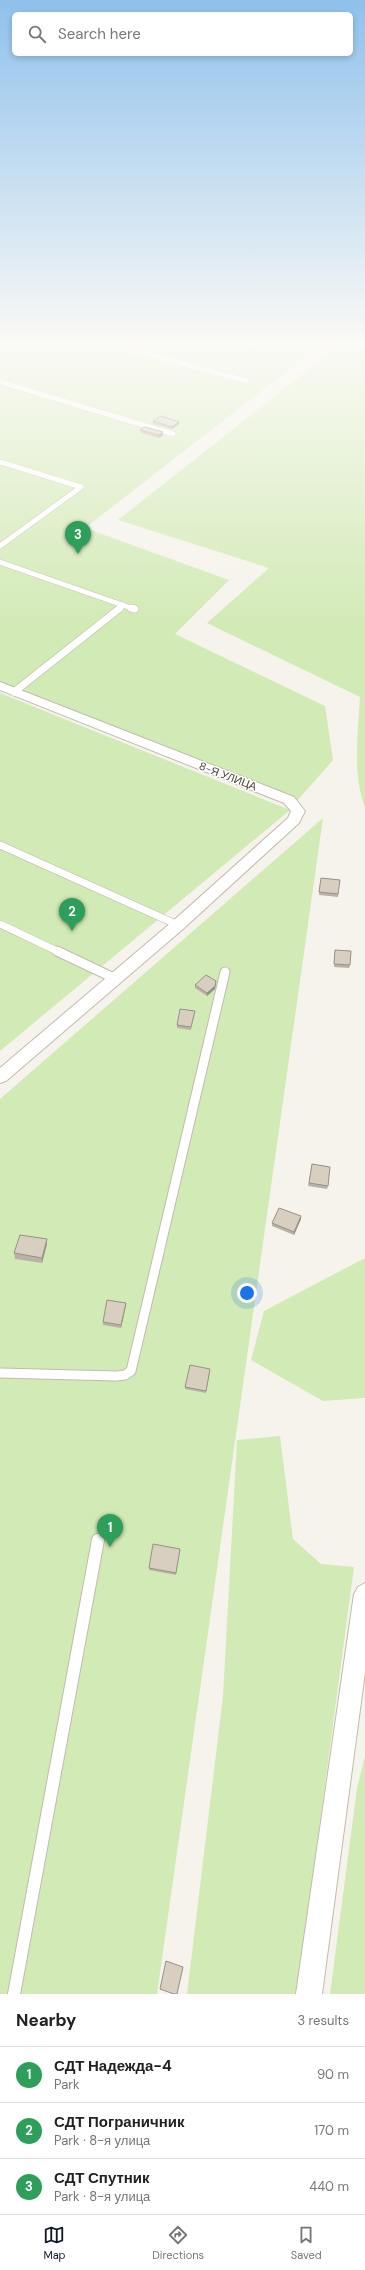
<!DOCTYPE html>
<meta charset="utf-8">
<style>
body{margin:0;font-family:"DM Sans",sans-serif;background:#f6f6f6;color:#222}
.you{position:absolute;left:247px;top:1293px;width:14px;height:14px;margin:-10px;border:3px solid #fff;border-radius:50%;background:#1a73e8;box-shadow:0 0 0 6px #1a73e833}
.badge{display:grid;place-items:center;width:26px;height:26px;border-radius:50%;background:#111827;color:#fff;font-size:13px;font-weight:700}
.pin{position:absolute;translate:-50% -33px;filter:drop-shadow(0 1px 2px #0008)}
.pin::after{content:'';position:absolute;top:21px;width:14px;height:12px;background:inherit;clip-path:polygon(0 0,100% 0,50% 100%)}
.list{margin:0;padding:0;list-style:none}
h2{display:flex;justify-content:space-between;align-items:center;height:52px;margin:0;padding:0 16px;font-size:17px}
h2 small{font-size:13px;font-weight:400;color:#767676}
.list li{display:grid;grid-template-columns:26px 1fr auto;gap:12px;align-items:center;box-sizing:border-box;height:56px;padding:0 16px;border-top:1px solid #e0e0e0}
.list b{display:block;font-size:15px;white-space:nowrap}
.list p{margin:0;font-size:13px;white-space:nowrap;color:#767676}
.list em{font-size:13px;font-style:normal;color:#767676}
.icon{flex:none;width:22px;height:22px;fill:none;stroke:currentColor;stroke-width:2;stroke-linecap:round;stroke-linejoin:round}
.map{position:relative;flex:none;width:365px;height:1994px;overflow:hidden}
.search{position:absolute;background:#fff;box-shadow:0 2px 6px #0003;left:12px;right:12px;top:12px;height:44px;display:flex;align-items:center;gap:10px;box-sizing:border-box;padding:0 14px;border-radius:6px;color:#767676;font-size:15px}
.sheet{height:220px;background:#fff}
nav{display:flex;justify-content:space-around;align-items:center;box-sizing:border-box;height:56px;border-top:1px solid #e0e0e0;background:#fff;font-size:11px;color:#767676}
nav a{display:grid;justify-items:center;gap:2px}
nav .on{color:#111827}
.map>svg:first-child{display:block}
.green{fill:#d2eab5}
.lines{fill:none;stroke-linecap:round;stroke-linejoin:round}
.service-far3-casing{stroke:#c2bbae;stroke-width:6}
.service-far2-casing{stroke:#c2bbae;stroke-width:8}
.service-far1-casing{stroke:#c2bbae;stroke-width:11}
.service-casing{stroke:#c2bbae;stroke-width:14}
.minor-casing{stroke:#c2bbae;stroke-width:2}
.service-far3{stroke:#fff;stroke-width:5}
.service-far2{stroke:#fff;stroke-width:7}
.service-far1{stroke:#fff;stroke-width:9}
.service{stroke:#fff;stroke-width:12}
.minor{fill:#fff;fill-rule:evenodd}
.wall{fill:#bab2a6}
.shaded-wall{fill:#979187}
.building{fill:#d8cfc1;stroke:#979187}
.labels{text-anchor:middle;stroke-width:3;stroke-linejoin:round;paint-order:stroke}
.street-label{font-size:11px;fill:#4b4439;stroke:#fff}
</style>
<div class="map">
<svg width="365" height="1994" viewBox="0 0 365 1994">
<rect width="100%" height="100%" fill="#f6f3ec"/>
<!-- green -->
<path class="green" d="M 0,347 L 318,347 L 85,528 L 229,580 L 175,634 L 325,706 L 333,760 L 297,801 L 0,684 Z
M 337,347 L 365,347 L 365,808 C 352,770 358,736 360,697 L 207,623 L 269,568 L 118,520 Z
M 0,693 L 290,810 L 0,1051 Z
M 323,818 L 157,1994 L 0,1994 L 0,1099 Z
M 365,1258 L 365,1398 L 323,1401 L 251,1360 L 264,1311 Z
M 280,1436 L 293,1539 L 321,1564 L 354,1567 L 297,1994 L 187,1994 L 223,1696 L 237,1440 Z
M 365,1756 L 365,1994 L 330,1994 L 357,1788 Z"/>
<g class="lines">
<!-- service-far3 casing -->
<g class="service-far3-casing">
<path id="service-far3" d="M 121,347 L 247,381
M 0,382 L 173,434
M 0,462 L 81,487
M 0,546 L 81,487
M 0,562 L 134,609
M 118,609 L 123,605"/>
</g>
<!-- service-far2 casing -->
<g class="service-far2-casing">
<path id="service-far2" d="M 131,608 L 135,609
M 14,692 L 120,608
M 0,845 L 178,925
M 0,924 L 59,952"/>
</g>
<!-- service-far1 casing -->
<g class="service-far1-casing">
<path id="service-far1" d="M 57,951 L 116,979
M 0,1373 L 116,1376 L 125,1375 L 131,1371 L 225,972"/>
</g>
<!-- service casing -->
<g class="service-casing">
<path id="service" d="M 14,1994 L 98,1540"/>
</g>
<!-- minor casing -->
<g class="minor-casing">
<path id="minor" d="M 0,682 L 294,797 L 305,811 L 299,823 L 183,929 L 6,1081 L 0,1083 L 0,1068 L 173,921 L 288,818 L 291,811 L 284,803 L 0,690 Z
M 365,1583 L 365,1672 L 322,1994 L 296,1994 L 354,1594 L 358,1587 Z"/>
</g>
<!-- service-far3 -->
<use href="#service-far3" class="service-far3"/>
<!-- service-far2 -->
<use href="#service-far2" class="service-far2"/>
<!-- service-far1 -->
<use href="#service-far1" class="service-far1"/>
<!-- service -->
<use href="#service" class="service"/>
<!-- minor -->
<use href="#minor" class="minor"/>
</g>
<!-- wall -->
<path class="wall" d="M 153,421 L 179,422 L 179,424 L 172,429 L 153,424 Z
M 140,430 L 163,432 L 163,435 L 159,438 L 141,433 Z
M 321,878 L 340,880 L 338,897 L 319,895 Z
M 335,950 L 350,965 L 349,968 L 334,967 Z
M 216,981 L 215,989 L 207,996 L 195,988 L 195,985 Z
M 195,1011 L 191,1030 L 177,1028 L 177,1025 Z
M 312,1164 L 328,1186 L 327,1189 L 308,1186 Z
M 301,1216 L 301,1219 L 294,1235 L 272,1226 L 272,1223 Z
M 47,1244 L 42,1263 L 15,1259 L 14,1253 Z
M 126,1303 L 126,1305 L 121,1328 L 103,1325 L 103,1322 Z
M 210,1371 L 206,1393 L 185,1389 L 185,1387 Z
M 180,1549 L 176,1575 L 149,1570 L 149,1568 Z"/>
<!-- shaded-wall -->
<path class="shaded-wall" d="M 179,422 L 179,424 L 172,429 L 172,427 Z
M 163,432 L 163,435 L 159,438 L 159,435 Z
M 216,981 L 215,989 L 207,996 L 207,993 Z
M 301,1216 L 301,1219 L 294,1235 L 294,1232 Z
M 47,1239 L 47,1244 L 42,1263 L 42,1258 Z
M 126,1303 L 126,1305 L 121,1328 L 121,1325 Z"/>
<!-- building -->
<path class="building" d="M 161,416 L 179,422 L 172,427 L 153,421 Z
M 145,427 L 163,432 L 159,435 L 140,430 Z
M 321,878 L 340,880 L 338,894 L 319,892 Z
M 335,950 L 351,951 L 350,965 L 334,964 Z
M 206,975 L 216,981 L 215,986 L 207,993 L 195,985 Z
M 180,1009 L 195,1011 L 191,1027 L 177,1025 Z
M 312,1164 L 330,1167 L 328,1186 L 309,1183 Z
M 279,1208 L 301,1216 L 294,1232 L 272,1223 Z
M 20,1235 L 47,1239 L 42,1258 L 14,1253 Z
M 107,1300 L 126,1303 L 121,1325 L 103,1322 Z
M 190,1365 L 210,1369 L 206,1391 L 185,1387 Z
M 153,1544 L 180,1549 L 176,1573 L 149,1568 Z
M 166,1961 L 183,1967 L 177,1994 L 174,1994 L 160,1989 Z"/>
<!-- sky -->
<linearGradient id="sky" x2="0" y2="1"><stop stop-color="#8fc1ec"/><stop offset="0.55" stop-color="#fbfaf6"/><stop offset="1" stop-color="#fbfaf6" stop-opacity="0"/></linearGradient>
<rect width="365" height="626" fill="url(#sky)"/>
<g class="labels">
<!-- street labels -->
<g class="street-label">
<text transform="translate(228 776) rotate(21)" y="4">8-Я УЛИЦА</text>
</g>
</g>
</svg>
<div class="you"></div>
<div class="pin badge" style="left:110px;top:1547px;background:#2e9e5b">1</div>
<div class="pin badge" style="left:72px;top:931px;background:#2e9e5b">2</div>
<div class="pin badge" style="left:78px;top:554px;background:#2e9e5b">3</div>
<div class="search"><svg class="icon" aria-label="search" viewBox="0 0 24 24"><circle cx="10" cy="10" r="6"/><path d="M15 15l6 6"/></svg>Search here</div>
</div>
<section class="sheet">
<h2>Nearby<small>3 results</small></h2>
<ul class="list">
<li><span class="badge" style="background:#2e9e5b">1</span><div><b>СДТ Надежда-4</b><p>Park</p></div><em>90 m</em></li>
<li><span class="badge" style="background:#2e9e5b">2</span><div><b>СДТ Пограничник</b><p>Park · 8-я улица</p></div><em>170 m</em></li>
<li><span class="badge" style="background:#2e9e5b">3</span><div><b>СДТ Спутник</b><p>Park · 8-я улица</p></div><em>440 m</em></li>
</ul>
</section>
<nav>
<a class="on"><svg class="icon" aria-label="map" viewBox="0 0 24 24"><path d="M3 6l6-2 6 2 6-2v14l-6 2-6-2-6 2zM9 4v14M15 6v14"/></svg>Map</a>
<a><svg class="icon" aria-label="directions" viewBox="0 0 24 24"><path d="M12 3l9 9-9 9-9-9zM9 14v-3h6M13 9l2 2-2 2"/></svg>Directions</a>
<a><svg class="icon" aria-label="saved" viewBox="0 0 24 24"><path d="M7 4h10v16l-5-4-5 4z"/></svg>Saved</a>
</nav>
